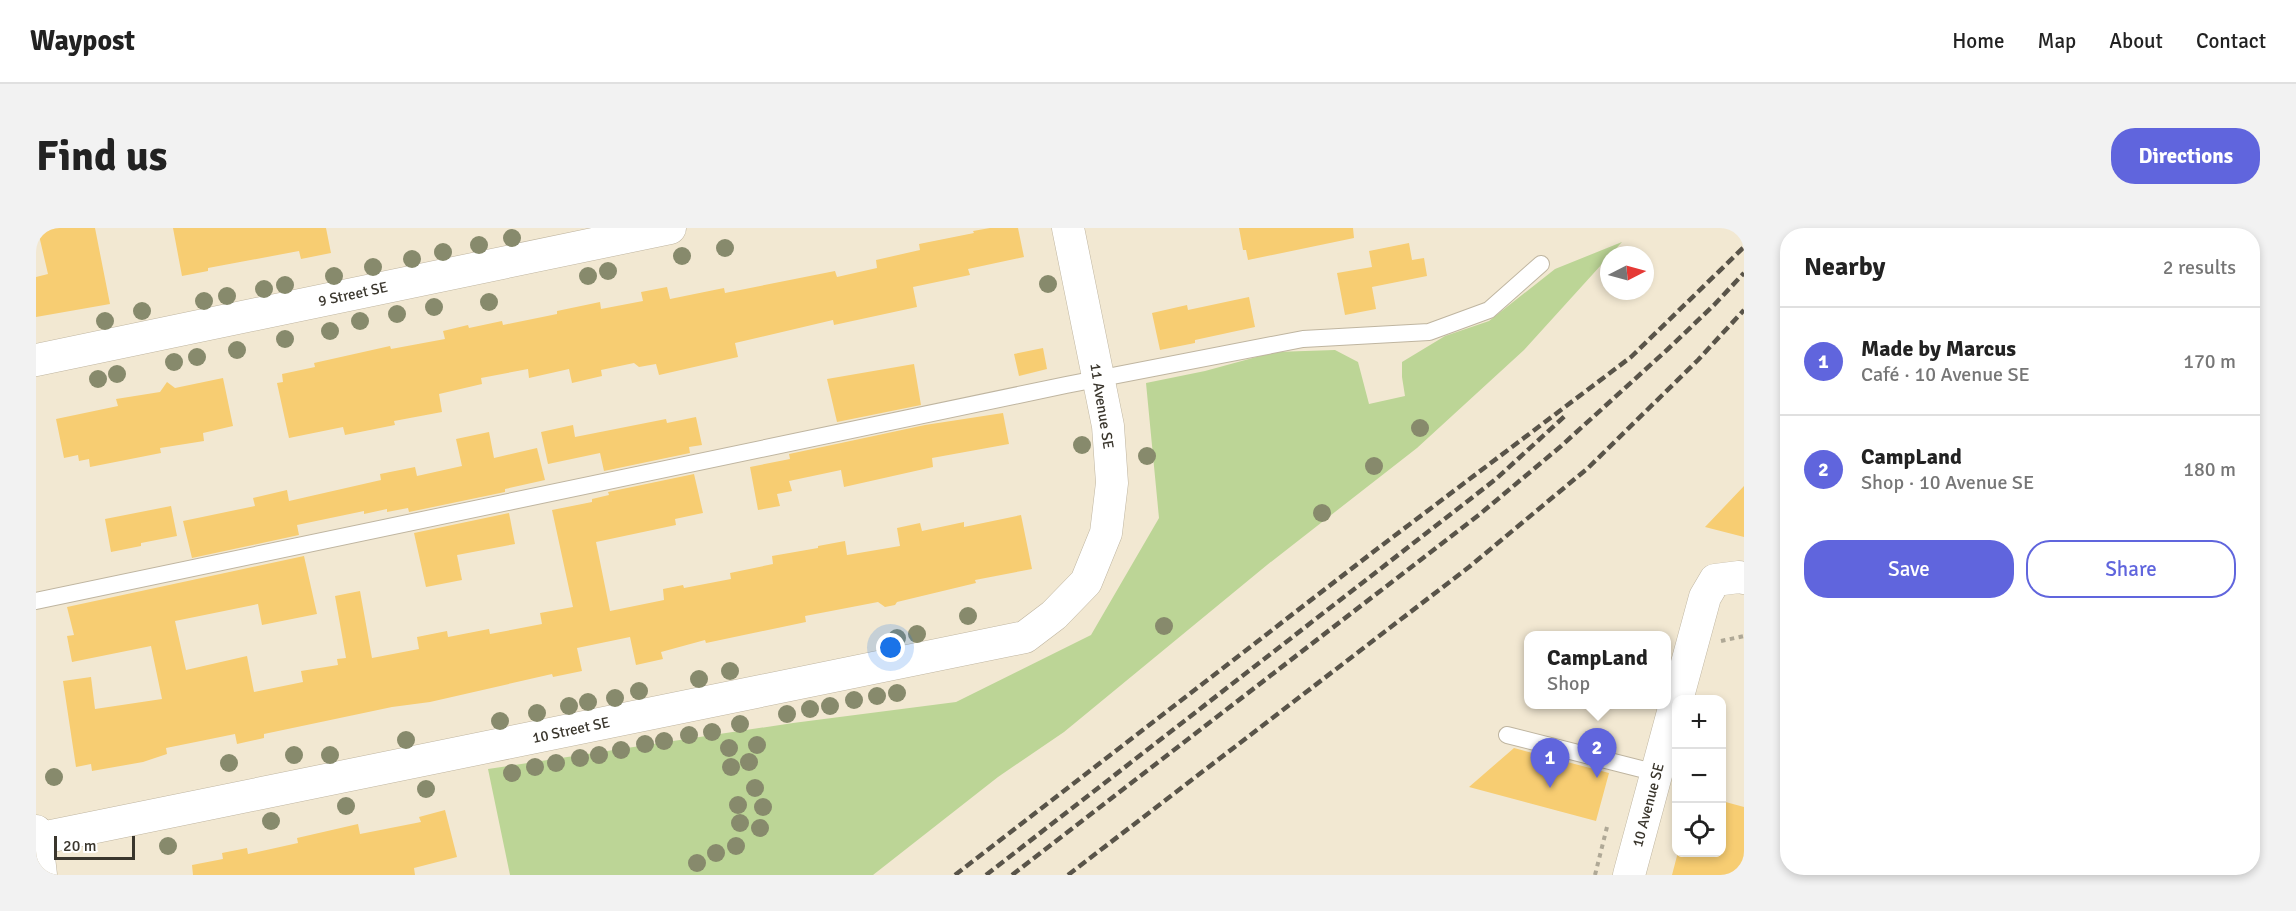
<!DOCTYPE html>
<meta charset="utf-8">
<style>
body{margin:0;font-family:Signika,sans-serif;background:#f2f2f2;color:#222}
.controls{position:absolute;right:18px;bottom:18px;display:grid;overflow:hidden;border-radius:12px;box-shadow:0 3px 9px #0003}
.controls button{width:54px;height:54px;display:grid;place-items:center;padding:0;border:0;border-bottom:2px solid #e0e0e0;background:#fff;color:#222;font:30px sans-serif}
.compass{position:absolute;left:1564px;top:18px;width:54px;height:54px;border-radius:50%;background:#fff;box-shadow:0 3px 9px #0003;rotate:84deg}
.scale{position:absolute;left:18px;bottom:15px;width:81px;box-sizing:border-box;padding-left:6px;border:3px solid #3a362d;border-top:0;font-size:16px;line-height:21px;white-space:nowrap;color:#3a362d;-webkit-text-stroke:4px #fff;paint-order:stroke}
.you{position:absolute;left:855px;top:420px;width:21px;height:21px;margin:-15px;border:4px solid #fff;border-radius:50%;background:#1a73e8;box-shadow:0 0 0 9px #1a73e833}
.badge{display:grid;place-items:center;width:39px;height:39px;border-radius:50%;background:#6065dd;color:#fff;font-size:20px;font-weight:700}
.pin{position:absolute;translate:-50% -50px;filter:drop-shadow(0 2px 3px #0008)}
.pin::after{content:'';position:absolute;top:32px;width:21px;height:18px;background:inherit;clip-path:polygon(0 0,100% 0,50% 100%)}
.popup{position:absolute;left:1488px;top:403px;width:147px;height:78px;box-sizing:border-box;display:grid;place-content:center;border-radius:12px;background:#fff;filter:drop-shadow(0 2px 4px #0005);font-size:20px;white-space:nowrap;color:#767676}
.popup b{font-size:22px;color:#222}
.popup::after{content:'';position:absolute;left:50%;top:100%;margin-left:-12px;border:12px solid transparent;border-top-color:#fff}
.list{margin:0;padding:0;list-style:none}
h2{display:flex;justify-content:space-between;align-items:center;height:78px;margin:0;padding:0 24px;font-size:26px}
h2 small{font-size:20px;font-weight:400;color:#767676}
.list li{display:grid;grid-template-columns:39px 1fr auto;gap:18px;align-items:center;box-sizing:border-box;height:108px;padding:0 24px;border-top:2px solid #e0e0e0}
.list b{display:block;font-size:22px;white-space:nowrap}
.list p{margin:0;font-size:20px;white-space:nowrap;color:#767676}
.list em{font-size:20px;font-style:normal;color:#767676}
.actions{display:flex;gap:12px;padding:18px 24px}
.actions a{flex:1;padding:14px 0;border:2px solid #6065dd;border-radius:24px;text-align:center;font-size:21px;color:#6065dd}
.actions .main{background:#6065dd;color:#fff}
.icon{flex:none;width:33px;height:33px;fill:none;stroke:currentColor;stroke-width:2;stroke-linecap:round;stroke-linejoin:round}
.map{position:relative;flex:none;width:1708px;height:647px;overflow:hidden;border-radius:24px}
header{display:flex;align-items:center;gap:36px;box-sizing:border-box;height:84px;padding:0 30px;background:#fff;border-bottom:2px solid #e0e0e0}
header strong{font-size:28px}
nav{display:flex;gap:33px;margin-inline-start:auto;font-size:21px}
.intro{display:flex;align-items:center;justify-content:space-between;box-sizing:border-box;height:144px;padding:0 36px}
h1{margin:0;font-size:42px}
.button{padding:15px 27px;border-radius:24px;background:#6065dd;color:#fff;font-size:21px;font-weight:700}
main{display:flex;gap:36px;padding:0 36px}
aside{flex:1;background:#fff;border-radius:24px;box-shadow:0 3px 9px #0003}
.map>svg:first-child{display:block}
.green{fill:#bcd596}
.building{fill:#f7cd72}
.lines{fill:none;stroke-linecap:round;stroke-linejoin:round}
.service-casing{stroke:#bfb5a0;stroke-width:18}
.minor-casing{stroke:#bfb5a0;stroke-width:33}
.path{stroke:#afa896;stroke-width:4;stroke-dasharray:4.5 4.5;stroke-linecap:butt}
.service{stroke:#fff;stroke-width:16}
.minor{stroke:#fff;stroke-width:32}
.rail{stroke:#595449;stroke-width:4.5;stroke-dasharray:9 4.5;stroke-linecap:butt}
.tree{fill:#878a6c}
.labels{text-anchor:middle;stroke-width:5;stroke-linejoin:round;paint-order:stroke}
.street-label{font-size:15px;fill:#3a362d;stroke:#fff}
</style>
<header>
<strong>Waypost</strong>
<nav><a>Home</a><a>Map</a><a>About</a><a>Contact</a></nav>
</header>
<div class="intro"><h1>Find us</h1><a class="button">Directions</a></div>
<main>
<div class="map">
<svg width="1708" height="647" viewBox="0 0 1708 647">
<rect width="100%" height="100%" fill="#f2e8d2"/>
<!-- green -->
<path class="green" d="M 1586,14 L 1488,122 L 1381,220 L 1231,337 L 1028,504 L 962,549 L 837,647 L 474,647 L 452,541 L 757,495 L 920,474 L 1055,407 L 1123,290 L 1110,155 L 1169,143 L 1239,124 L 1299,122 L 1322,134 L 1333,176 L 1369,168 L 1366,149 L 1366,134 L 1409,108 L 1453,93 L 1519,41 Z"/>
<!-- building -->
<path class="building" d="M 15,0 L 59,0 L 74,76 L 0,89 L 0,49 L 12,46 L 2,3 Z
M 137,0 L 290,0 L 295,25 L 265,31 L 263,23 L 172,40 L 172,43 L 146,48 Z
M 954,0 L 982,0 L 988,29 L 932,41 L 934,47 L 877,59 L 881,79 L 798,97 L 797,92 L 699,115 L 702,129 L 623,147 L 620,136 L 603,139 L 598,135 L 565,142 L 566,148 L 536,155 L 533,141 L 493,150 L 492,141 L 445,150 L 446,156 L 403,166 L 406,184 L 358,193 L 359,197 L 309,207 L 307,199 L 253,210 L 241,155 L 247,154 L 246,146 L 279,139 L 278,135 L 354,118 L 355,121 L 409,111 L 407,103 L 432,97 L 433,100 L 466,93 L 467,97 L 521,86 L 521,83 L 564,74 L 565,81 L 607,73 L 605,64 L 631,59 L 634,71 L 688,60 L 689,65 L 799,43 L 801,49 L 841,40 L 840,32 L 884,22 L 883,16 L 938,5 L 937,3 Z
M 1203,0 L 1317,0 L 1318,10 L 1212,32 L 1210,22 L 1207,22 Z
M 1373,15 L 1376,32 L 1388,30 L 1391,48 L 1336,59 L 1340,81 L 1309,87 L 1301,45 L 1336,39 L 1333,23 Z
M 1213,69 L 1219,99 L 1159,112 L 1159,115 L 1124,122 L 1116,85 L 1151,77 L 1152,82 Z
M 1007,120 L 1011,141 L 983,148 L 978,126 Z
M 878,136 L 885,177 L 801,194 L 791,151 Z
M 187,150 L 197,198 L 167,205 L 168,213 L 124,220 L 125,225 L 54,239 L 53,231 L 43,233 L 42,227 L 28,230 L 20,191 L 82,178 L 80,171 L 124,164 L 131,154 L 139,160 Z
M 967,185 L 973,216 L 896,230 L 897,239 L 808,259 L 805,242 L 753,253 L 756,263 L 741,266 L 744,278 L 722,282 L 714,239 L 754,231 L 753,226 L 805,215 L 889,197 Z
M 660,189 L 666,217 L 653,219 L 654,225 L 568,243 L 564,225 L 512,236 L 505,204 L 537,197 L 539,209 L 630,191 L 631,195 Z
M 453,204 L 458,230 L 501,220 L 509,252 L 469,261 L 469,264 L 373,284 L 372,280 L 351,284 L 351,281 L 328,286 L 328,283 L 261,297 L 263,307 L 156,330 L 147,293 L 219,278 L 217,270 L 251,262 L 253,273 L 345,252 L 344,246 L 379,239 L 381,248 L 426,238 L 420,211 Z
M 658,246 L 667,285 L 639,291 L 640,297 L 560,314 L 574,383 L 628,372 L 627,361 L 647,357 L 648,360 L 695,351 L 694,345 L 737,336 L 736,328 L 782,320 L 782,318 L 809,313 L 811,327 L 864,318 L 861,300 L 884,295 L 886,303 L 928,294 L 928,299 L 985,287 L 996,341 L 939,352 L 940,355 L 861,374 L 859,377 L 849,379 L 842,374 L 769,388 L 770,394 L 670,415 L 669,412 L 625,424 L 627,431 L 600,437 L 594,409 L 541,420 L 546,443 L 517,449 L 516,446 L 394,474 L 356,479 L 228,506 L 228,510 L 201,516 L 199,506 L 140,518 L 130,520 L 131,526 L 107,534 L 56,543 L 55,536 L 40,539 L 27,453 L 55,449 L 59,481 L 126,471 L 115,418 L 36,434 L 31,408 L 38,407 L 31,379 L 268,328 L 281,386 L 226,397 L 222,376 L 139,393 L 150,442 L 211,428 L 218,464 L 267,454 L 265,443 L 302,437 L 301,431 L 310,430 L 299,368 L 324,363 L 336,430 L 383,421 L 381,409 L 411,403 L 412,409 L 453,401 L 454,406 L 506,396 L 504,385 L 537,379 L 516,282 L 556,274 L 556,271 L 573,267 L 572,264 Z
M 1708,258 L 1708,309 L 1669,299 Z
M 135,278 L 141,308 L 105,315 L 105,318 L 75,324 L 69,291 Z
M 473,285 L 479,316 L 421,327 L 426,352 L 390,359 L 378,305 Z
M 1478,520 L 1573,545 L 1560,593 L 1433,559 Z
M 1686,573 L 1708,579 L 1708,642 L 1705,641 L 1703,647 L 1636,647 L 1642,624 L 1686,624 Z
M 409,582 L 421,629 L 378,640 L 379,647 L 157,647 L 156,637 L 187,631 L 186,625 L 211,620 L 212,626 L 262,615 L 261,610 L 322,596 L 324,606 L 385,594 L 383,589 Z"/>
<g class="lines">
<!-- service casing -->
<g class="service-casing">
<path id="service" d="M 0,373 L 1030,157 L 1267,111 L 1393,104 L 1453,82 L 1505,36
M 1471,507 L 1621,545"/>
</g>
<!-- minor casing -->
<g class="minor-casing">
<path id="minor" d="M 0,132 L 634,0
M 1641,472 L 1669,369 L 1679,352 L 1703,349 L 1708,350
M 0,603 L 5,647
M 1,611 L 989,409 L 1018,387 L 1050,354 L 1070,305 L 1076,255 L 1072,198 L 1032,0
M 1593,647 L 1640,473"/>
</g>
<!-- path -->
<path class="path" d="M 1685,413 L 1708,408
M 1559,647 L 1571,599"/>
<!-- service -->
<use href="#service" class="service"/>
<!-- minor -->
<use href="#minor" class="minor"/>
<!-- rail -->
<path class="rail" d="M 919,647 L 1341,321 L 1595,129 L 1708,19
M 950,647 L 1460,251 L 1530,187
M 976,647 L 1444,286 L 1524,219 L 1632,121 L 1678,77 L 1708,45
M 1032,647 L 1433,339 L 1552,240 L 1662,132 L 1708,82"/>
</g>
<!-- trees -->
<g class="tree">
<circle cx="476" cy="10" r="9"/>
<circle cx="443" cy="17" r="9"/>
<circle cx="689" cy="20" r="9"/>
<circle cx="407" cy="24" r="9"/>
<circle cx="646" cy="28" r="9"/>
<circle cx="376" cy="31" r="9"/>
<circle cx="337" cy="39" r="9"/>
<circle cx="572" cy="43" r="9"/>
<circle cx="298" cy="48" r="9"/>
<circle cx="552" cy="48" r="9"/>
<circle cx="1012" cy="56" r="9"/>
<circle cx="249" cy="57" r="9"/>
<circle cx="228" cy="61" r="9"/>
<circle cx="191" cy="68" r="9"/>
<circle cx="168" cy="73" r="9"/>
<circle cx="453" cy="74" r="9"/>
<circle cx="398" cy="79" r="9"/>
<circle cx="106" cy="83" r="9"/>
<circle cx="361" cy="86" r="9"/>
<circle cx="69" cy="93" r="9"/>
<circle cx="324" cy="93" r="9"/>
<circle cx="294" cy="103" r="9"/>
<circle cx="249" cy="111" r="9"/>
<circle cx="201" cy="122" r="9"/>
<circle cx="161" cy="129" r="9"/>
<circle cx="138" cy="134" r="9"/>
<circle cx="81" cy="146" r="9"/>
<circle cx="62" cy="151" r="9"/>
<circle cx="1384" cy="200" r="9"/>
<circle cx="1046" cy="217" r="9"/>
<circle cx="1111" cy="228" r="9"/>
<circle cx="1338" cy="238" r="9"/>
<circle cx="1286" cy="285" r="9"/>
<circle cx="932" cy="388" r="9"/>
<circle cx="1128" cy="398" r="9"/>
<circle cx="881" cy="406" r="9"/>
<circle cx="861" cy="410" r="9"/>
<circle cx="694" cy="443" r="9"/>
<circle cx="663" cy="451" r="9"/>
<circle cx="603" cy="463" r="9"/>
<circle cx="861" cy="465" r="9"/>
<circle cx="841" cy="468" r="9"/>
<circle cx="579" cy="470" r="9"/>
<circle cx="818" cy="472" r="9"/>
<circle cx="552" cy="474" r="9"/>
<circle cx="533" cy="478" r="9"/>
<circle cx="794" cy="478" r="9"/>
<circle cx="774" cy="481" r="9"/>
<circle cx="501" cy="485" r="9"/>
<circle cx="751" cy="486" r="9"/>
<circle cx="464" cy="493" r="9"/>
<circle cx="704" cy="496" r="9"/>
<circle cx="676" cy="504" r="9"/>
<circle cx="653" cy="507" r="9"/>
<circle cx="370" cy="512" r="9"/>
<circle cx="628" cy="513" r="9"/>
<circle cx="609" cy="516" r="9"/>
<circle cx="721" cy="517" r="9"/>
<circle cx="693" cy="520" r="9"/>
<circle cx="585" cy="522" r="9"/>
<circle cx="258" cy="527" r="9"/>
<circle cx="294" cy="527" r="9"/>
<circle cx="563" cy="527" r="9"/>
<circle cx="544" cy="530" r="9"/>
<circle cx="713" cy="534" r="9"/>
<circle cx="193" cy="535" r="9"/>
<circle cx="520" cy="535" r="9"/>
<circle cx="499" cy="539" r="9"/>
<circle cx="695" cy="539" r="9"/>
<circle cx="476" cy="545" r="9"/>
<circle cx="18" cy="549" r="9"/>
<circle cx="719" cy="560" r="9"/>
<circle cx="390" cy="561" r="9"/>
<circle cx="702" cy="577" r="9"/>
<circle cx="310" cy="578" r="9"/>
<circle cx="727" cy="579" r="9"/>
<circle cx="235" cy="593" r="9"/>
<circle cx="704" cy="595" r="9"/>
<circle cx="724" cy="600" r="9"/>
<circle cx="132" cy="618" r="9"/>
<circle cx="700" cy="618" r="9"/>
<circle cx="680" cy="625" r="9"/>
<circle cx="661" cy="635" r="9"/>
</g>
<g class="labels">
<!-- street labels -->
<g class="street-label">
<text transform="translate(317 66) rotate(-12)" y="5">9 Street SE</text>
<text transform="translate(1066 178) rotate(81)" y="5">11 Avenue SE</text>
<text transform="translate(535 502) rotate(-12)" y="5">10 Street SE</text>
<text transform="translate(1612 577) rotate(-75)" y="5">10 Avenue SE</text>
</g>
</g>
</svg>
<div class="controls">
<button>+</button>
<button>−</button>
<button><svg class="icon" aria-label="locate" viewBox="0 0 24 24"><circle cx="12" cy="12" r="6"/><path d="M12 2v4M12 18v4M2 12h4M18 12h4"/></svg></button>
</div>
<svg class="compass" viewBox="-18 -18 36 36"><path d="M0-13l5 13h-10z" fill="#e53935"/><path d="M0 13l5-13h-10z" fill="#767676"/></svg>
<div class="scale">20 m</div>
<div class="you"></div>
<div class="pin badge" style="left:1514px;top:560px">1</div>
<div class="pin badge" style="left:1561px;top:550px">2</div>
<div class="popup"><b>CampLand</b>Shop</div>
</div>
<aside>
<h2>Nearby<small>2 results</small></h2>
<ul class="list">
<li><span class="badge">1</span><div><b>Made by Marcus</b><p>Café · 10 Avenue SE</p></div><em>170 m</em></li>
<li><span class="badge">2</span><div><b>CampLand</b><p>Shop · 10 Avenue SE</p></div><em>180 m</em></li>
</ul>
<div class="actions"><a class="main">Save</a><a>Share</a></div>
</aside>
</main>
